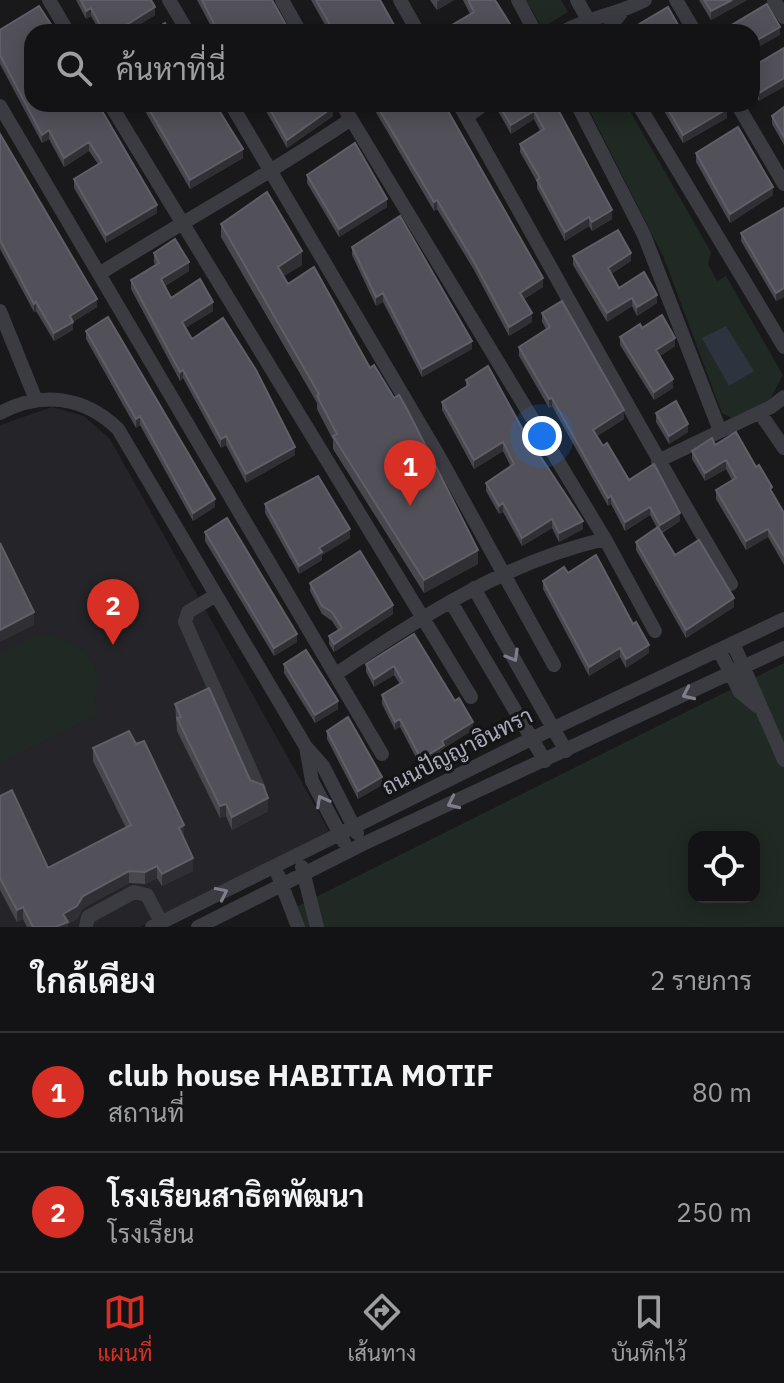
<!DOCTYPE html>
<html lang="th">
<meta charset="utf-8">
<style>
body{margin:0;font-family:"IBM Plex Sans",Sarabun,sans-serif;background:#202022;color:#f1f3f6}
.controls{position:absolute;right:24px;bottom:24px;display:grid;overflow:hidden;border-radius:16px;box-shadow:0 4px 20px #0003}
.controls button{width:72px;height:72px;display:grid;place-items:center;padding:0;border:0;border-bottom:2px solid #323234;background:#131214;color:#f1f3f6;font:40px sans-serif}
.you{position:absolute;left:542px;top:436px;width:28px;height:28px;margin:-20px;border:6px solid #fff;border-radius:50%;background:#1a73e8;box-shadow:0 0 0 12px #1a73e833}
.badge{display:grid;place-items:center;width:52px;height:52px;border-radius:50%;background:#d93025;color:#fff;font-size:26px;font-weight:700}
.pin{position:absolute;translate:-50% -66px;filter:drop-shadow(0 2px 4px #0008)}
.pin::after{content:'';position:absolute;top:42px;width:28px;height:24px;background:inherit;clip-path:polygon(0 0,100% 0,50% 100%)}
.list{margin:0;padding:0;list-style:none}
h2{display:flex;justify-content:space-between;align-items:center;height:104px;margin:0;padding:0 32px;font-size:34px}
h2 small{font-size:26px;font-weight:400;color:#9d9ea0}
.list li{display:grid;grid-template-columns:52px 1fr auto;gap:24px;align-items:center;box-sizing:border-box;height:120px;padding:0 32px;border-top:2px solid #323234}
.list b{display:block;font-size:30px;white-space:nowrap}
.list p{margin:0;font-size:26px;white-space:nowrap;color:#9d9ea0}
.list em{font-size:26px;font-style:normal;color:#9d9ea0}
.icon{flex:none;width:44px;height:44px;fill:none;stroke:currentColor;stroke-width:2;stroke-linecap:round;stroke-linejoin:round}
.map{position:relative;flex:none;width:784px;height:927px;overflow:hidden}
.search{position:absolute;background:#131214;box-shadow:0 4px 20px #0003;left:24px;right:24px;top:24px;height:88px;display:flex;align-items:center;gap:20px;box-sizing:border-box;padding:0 28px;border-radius:24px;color:#9d9ea0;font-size:30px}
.sheet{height:344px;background:#131214}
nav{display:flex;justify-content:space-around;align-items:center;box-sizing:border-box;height:112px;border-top:2px solid #323234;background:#131214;font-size:22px;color:#9d9ea0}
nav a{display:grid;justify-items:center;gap:4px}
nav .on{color:#d93025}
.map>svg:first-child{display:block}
.built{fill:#252428}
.green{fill:#202923;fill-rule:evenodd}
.water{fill:#2d333f}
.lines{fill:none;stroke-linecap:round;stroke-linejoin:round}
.minor{stroke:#3b3b42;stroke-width:14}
.wall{fill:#47474d}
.shaded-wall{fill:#302f34}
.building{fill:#525159;stroke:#605f68;stroke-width:2}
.oneway{stroke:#7e7e8b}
.labels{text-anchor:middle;stroke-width:6;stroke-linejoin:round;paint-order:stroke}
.street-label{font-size:22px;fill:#aaabbb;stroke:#141316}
</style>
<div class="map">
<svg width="784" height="927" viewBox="0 0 784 927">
<rect width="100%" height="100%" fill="#19181b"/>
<!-- built -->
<path class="built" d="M 52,407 L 84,416 L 110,439 L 329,831 L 140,927 L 0,927 L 0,425 Z"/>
<!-- green -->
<path class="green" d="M 526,0 L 561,0 L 568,12 L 542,28 Z
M 586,104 L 626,104 L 711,252 L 708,264 L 717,281 L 726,276 L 783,375 L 769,401 L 732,418 L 722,413 L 663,256 Z
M 46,635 C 83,642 107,664 93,703 L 99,714 L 0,763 L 0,653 L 29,639 Z
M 784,663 L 784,927 L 292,927 L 286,912 ZM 694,837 L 754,837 L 754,897 L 694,897 Z"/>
<!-- water -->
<path class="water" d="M 726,326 L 754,371 L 729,386 L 702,338 Z"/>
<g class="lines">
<!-- minor -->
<path class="minor" d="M 49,0 L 68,32
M 169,0 L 188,32
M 282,0 L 300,32
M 400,0 L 418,32
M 518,0 L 535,32
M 577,0 L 595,32
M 676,0 L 695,32
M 774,0 L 784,17
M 563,32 C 591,16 617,15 645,0
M 606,32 L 621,13
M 110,104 L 471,697
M 231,104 L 437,453 L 554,665
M 342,104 L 605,539 L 655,631
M 459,104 C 550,264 637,426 731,584
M 577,104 L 644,235 L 720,431
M 638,104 L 784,347
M 737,104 L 784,184
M 0,106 L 382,754
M 467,117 L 484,104
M 99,274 C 183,221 269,175 351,119
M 0,311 L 36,400
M 0,413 C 42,391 84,396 118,429 L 306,747 L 323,766 L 357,833
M 760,413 L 784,448
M 658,461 L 771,407 L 784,397
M 474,588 L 566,751
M 216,595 L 188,612 L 185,622 L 259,789
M 451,602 L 545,761
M 733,643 L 784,760
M 719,650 L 740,692 L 757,706
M 336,674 C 419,618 505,562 605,539
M 306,747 L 312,781 L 344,842
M 302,867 L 317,927
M 278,875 L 298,927
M 86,927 L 88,917 L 134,892 L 147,895 L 161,922
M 152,927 L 533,738 L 784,619
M 198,927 L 363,844 L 784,648"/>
</g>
<!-- wall -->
<path class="wall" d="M 76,0 L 151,0 L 155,15 L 128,32 L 100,32 L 91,16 L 86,19 Z
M 197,0 L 272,0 L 290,32 L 214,32 Z
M 311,0 L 380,0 L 398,32 L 329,32 Z
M 430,0 L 454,0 L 437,10 Z
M 463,0 L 495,0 L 515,32 L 452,32 L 452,25 L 470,14 Z
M 699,0 L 747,0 L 711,20 Z
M 0,30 L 98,104 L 157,213 L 106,243 L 74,188 L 74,179 L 98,164 L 89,151 L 64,167 L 49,139 L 42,143 L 0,64 Z
M 784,48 L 759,101 L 752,90 L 752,67 Z
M 141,104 L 215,104 L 243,158 L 190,189 Z
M 262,104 L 332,104 L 333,116 L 287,148 Z
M 371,104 L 444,104 L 543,287 L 524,299 L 532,322 L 509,336 L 474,270 L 437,209 L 434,211 Z
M 498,104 L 555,104 L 612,219 L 592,231 L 589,226 L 565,241 L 537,188 L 537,182 L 520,152 L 520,144 L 540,131 L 534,119 L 511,134 L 498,111 Z
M 660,104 L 724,104 L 727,118 L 683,143 Z
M 784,107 L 784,145 L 772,124 L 772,116 Z
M 0,134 L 97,307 L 73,322 L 73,330 L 54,341 L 36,311 L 34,312 L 0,249 Z
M 696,153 L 773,195 L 730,223 L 696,162 Z
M 307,175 L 387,207 L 339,237 L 307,183 Z
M 784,208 L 784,297 L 776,301 L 741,241 L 741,233 Z
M 221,224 L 302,265 L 283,276 L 478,564 L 424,593 L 333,449 L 333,440 L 317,409 L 317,403 L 221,237 Z
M 352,247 L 472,349 L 422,377 L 383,302 L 376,306 L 352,255 Z
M 154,253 L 189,271 L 165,286 L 171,298 L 213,311 L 185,328 L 192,339 L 295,455 L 246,483 L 226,445 L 221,448 L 183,378 L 180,381 L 131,289 L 131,280 L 155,265 L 154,262 Z
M 573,256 L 631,261 L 611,274 L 619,288 L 657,303 L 637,316 L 632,306 L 607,322 L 573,265 Z
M 542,313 L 624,419 L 597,436 L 603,446 L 629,480 L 680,521 L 662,533 L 675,555 L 734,607 L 686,638 L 636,550 L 636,542 L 657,528 L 650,515 L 625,531 L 611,504 L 608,506 L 552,406 L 549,408 L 519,356 L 519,347 L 546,329 L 542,322 Z
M 642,328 L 675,346 L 660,356 L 673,388 L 654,400 L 620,345 L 620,337 Z
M 86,331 L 215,507 L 193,521 L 140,425 L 136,428 L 86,339 Z
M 466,380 L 523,430 L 583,529 L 559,542 L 552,528 L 522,546 L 503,512 L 499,514 L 486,491 L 486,483 L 511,467 L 503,451 L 474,469 L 442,410 L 442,402 L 466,387 Z
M 656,413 L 688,432 L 669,444 L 656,422 Z
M 715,445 L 772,493 L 784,513 L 784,565 L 768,537 L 746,550 L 716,499 L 716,490 L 732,480 L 726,469 L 705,481 L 692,459 L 692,451 Z
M 265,504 L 350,538 L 322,555 L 322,560 L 299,574 L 265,513 Z
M 205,532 L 297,642 L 274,656 L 205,541 Z
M 568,573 L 649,653 L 626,668 L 620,657 L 589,676 L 543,589 L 543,581 Z
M 310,583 L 393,614 L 334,652 L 329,644 L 329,636 L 338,630 L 332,621 L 322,614 L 310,591 Z
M 414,634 L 473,730 L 444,748 L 444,753 L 421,767 L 400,727 L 395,730 L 382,704 L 382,695 L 400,684 L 394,675 L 374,687 L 366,672 L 366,664 Z
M 284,664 L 338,709 L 315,723 L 284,673 Z
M 175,704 L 250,780 L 268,811 L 232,830 L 226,816 L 220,818 L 177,731 Z
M 327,731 L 382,785 L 358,799 L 327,739 Z
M 93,748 L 184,838 L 193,871 L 162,886 L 157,878 L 145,884 L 129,883 L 83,908 L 77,919 L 68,924 L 68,927 L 27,927 L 23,919 L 17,922 L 0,890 L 0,796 L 48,868 L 126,828 L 93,761 Z"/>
<!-- shaded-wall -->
<path class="shaded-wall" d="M 440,0 L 454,0 L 437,10 L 437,2 Z
M 732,0 L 747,0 L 711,20 L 711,11 Z
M 155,7 L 155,15 L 128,32 L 115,32 Z
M 91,8 L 91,16 L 86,19 L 86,11 Z
M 780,27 L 780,35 L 752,51 L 752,43 Z
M 784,78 L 784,87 L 759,101 L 759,93 Z
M 333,107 L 333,116 L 287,148 L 287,140 Z
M 727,109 L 727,118 L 683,143 L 683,135 Z
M 534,111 L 534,119 L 511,134 L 511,125 Z
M 49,130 L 49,139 L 42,143 L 42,135 Z
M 89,142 L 89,151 L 64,167 L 64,158 Z
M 243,149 L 243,158 L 190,189 L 190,180 Z
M 773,187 L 773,195 L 730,223 L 730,214 Z
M 387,199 L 387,207 L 339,237 L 339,229 Z
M 437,200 L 437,209 L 434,211 L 434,202 Z
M 157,205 L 157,213 L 106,243 L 106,235 Z
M 612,210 L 612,219 L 592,231 L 592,222 Z
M 589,217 L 589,226 L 565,241 L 565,232 Z
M 302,251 L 302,265 L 278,280 L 278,267 Z
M 631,253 L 631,261 L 608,276 L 608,268 Z
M 189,262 L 189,271 L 161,288 L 161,279 Z
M 543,278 L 543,287 L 520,301 L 520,293 Z
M 784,288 L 784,297 L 776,301 L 776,293 Z
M 383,293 L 383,302 L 376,306 L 376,297 Z
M 657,295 L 657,303 L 637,316 L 637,307 Z
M 632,298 L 632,306 L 607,322 L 607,313 Z
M 97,299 L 97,307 L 73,322 L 73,330 L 54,341 L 54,333 L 70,316 Z
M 36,302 L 36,311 L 34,312 L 34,304 Z
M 213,302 L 213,311 L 182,330 L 182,322 Z
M 532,313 L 532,322 L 509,336 L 509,327 Z
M 675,338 L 675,346 L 656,358 L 656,350 Z
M 472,341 L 472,349 L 422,377 L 422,369 Z
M 183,370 L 183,378 L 180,381 L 180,372 Z
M 673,379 L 673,388 L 654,400 L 654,392 Z
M 552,398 L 552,406 L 549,408 L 549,399 Z
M 624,410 L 624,419 L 593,438 L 593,430 Z
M 140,416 L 140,425 L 136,428 L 136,419 Z
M 688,424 L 688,432 L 669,444 L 669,436 Z
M 226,436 L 226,445 L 221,448 L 221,439 Z
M 503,442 L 503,451 L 474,469 L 474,460 Z
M 295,447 L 295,455 L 246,483 L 246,474 Z
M 726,460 L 726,469 L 705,481 L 705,473 Z
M 611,496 L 611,504 L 608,506 L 608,498 Z
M 215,499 L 215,507 L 193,521 L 193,513 Z
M 503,503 L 503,512 L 499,514 L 499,506 Z
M 650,507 L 650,515 L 625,531 L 625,522 Z
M 680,513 L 680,521 L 660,533 L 660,525 Z
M 552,519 L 552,528 L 522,546 L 522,538 Z
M 583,521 L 583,529 L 559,542 L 559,533 Z
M 350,529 L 350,538 L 322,555 L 322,560 L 299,574 L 299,566 L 319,548 Z
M 768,529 L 768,537 L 746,550 L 746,541 Z
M 478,550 L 478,564 L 424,593 L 424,580 Z
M 734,598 L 734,607 L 686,638 L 686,630 Z
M 393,605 L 393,614 L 334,652 L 334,644 Z
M 34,612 L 34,625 L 0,642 L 0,630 Z
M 297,634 L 297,642 L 274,656 L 274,648 Z
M 649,645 L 649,653 L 626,668 L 626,659 Z
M 620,648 L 620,657 L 589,676 L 589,667 Z
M 394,666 L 394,675 L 374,687 L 374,679 Z
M 338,701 L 338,709 L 315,723 L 315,715 Z
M 400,719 L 400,727 L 395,730 L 395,722 Z
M 473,722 L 473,730 L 444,748 L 444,753 L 421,767 L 421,759 L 442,741 Z
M 382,777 L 382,785 L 358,799 L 358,791 Z
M 268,798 L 268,811 L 232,830 L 232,817 Z
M 226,804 L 226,816 L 220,818 L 220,806 Z
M 184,825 L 184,838 L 179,841 L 179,828 Z
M 193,858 L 193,871 L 162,886 L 162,874 Z
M 157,866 L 157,878 L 145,884 L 145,872 Z
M 129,871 L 129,883 L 83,908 L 77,919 L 68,924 L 68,927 L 55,927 L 63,914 L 83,896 Z
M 23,907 L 23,919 L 17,922 L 17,910 Z"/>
<!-- building -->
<path class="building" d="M 81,0 L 151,0 L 155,7 L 115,32 L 104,32 L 91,8 L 86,11 Z
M 202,0 L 272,0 L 290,32 L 218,32 Z
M 316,0 L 380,0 L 398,32 L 334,32 Z
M 468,0 L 495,0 L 515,32 L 456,32 L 452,25 L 474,12 Z
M 704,0 L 732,0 L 711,11 Z
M 767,4 L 780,27 L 752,43 L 752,32 L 720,32 Z
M 39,6 L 56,32 L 32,32 L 32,104 L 98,104 L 157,205 L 106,235 L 74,179 L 102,162 L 89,142 L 64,158 L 49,130 L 42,135 L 0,55 L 0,30 Z
M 668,7 L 681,30 L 677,32 L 626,32 Z
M 165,23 L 170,32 L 151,32 Z
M 784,48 L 784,78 L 759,93 L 752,81 L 752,67 Z
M 146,104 L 215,104 L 243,149 L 190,180 Z
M 267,104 L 332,104 L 333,107 L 287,140 Z
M 376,104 L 444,104 L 543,278 L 520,293 L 532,313 L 509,327 L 474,262 L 437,200 L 434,202 Z
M 498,104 L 555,104 L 612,210 L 592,222 L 589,217 L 565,232 L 537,180 L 540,178 L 520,144 L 544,129 L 534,111 L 511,125 Z
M 665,104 L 724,104 L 727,109 L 683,135 Z
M 784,107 L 784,137 L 772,116 Z
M 738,127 L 773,187 L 730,214 L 696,153 Z
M 0,134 L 97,299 L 70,316 L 73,322 L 54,333 L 36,302 L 34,304 L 0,240 Z
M 355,143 L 387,199 L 339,229 L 307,175 Z
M 267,192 L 302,251 L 278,267 L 288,284 L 314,267 L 370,368 L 374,365 L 394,398 L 399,395 L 408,411 L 478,550 L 424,580 L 333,436 L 337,434 L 317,396 L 319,394 L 221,224 Z
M 784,208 L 784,288 L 776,293 L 741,233 Z
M 400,216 L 472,341 L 422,369 L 383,293 L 376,297 L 352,247 Z
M 618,230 L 631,253 L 608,268 L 619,288 L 644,272 L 657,295 L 637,307 L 632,298 L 607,313 L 573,256 Z
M 175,239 L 189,262 L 161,279 L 171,298 L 200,279 L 213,302 L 182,322 L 192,339 L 223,318 L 256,370 L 295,447 L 246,474 L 226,436 L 221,439 L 183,370 L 180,372 L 131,280 L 159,263 L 154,253 Z
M 562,301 L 624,410 L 593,430 L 603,446 L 607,443 L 629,480 L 654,464 L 680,513 L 660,525 L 650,507 L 625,522 L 611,496 L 608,498 L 552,398 L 549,399 L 519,347 L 550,327 L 542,313 Z
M 662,315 L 675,338 L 656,350 L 673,379 L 654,392 L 620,337 L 640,324 L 642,328 Z
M 108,317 L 215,499 L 193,513 L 140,416 L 136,419 L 86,331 Z
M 488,366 L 523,430 L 583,521 L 559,533 L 552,519 L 522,538 L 503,503 L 499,506 L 486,483 L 514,464 L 503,442 L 474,460 L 442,402 L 469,385 L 466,380 Z
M 676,401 L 688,424 L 669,436 L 656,413 Z
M 736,432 L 756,467 L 759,465 L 772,487 L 770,489 L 784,513 L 784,556 L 768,529 L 746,541 L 716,490 L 736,478 L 726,460 L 705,473 L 692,451 L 712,438 L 715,445 Z
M 318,476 L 350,529 L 319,548 L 322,552 L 299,566 L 265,504 Z
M 227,518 L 297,634 L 274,648 L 205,532 Z
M 658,527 L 675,555 L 699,540 L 734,598 L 686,630 L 636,542 Z
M 0,543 L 34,612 L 0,630 Z
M 360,551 L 393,605 L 334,644 L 329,636 L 342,628 L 332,612 L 322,606 L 310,583 Z
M 596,555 L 633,624 L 636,622 L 649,645 L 626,659 L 620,648 L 589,667 L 543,581 L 564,567 L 568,573 Z
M 414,634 L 455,701 L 459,698 L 473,722 L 442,741 L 444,745 L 421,759 L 400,719 L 395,722 L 382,695 L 403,682 L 394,666 L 374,679 L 366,664 Z
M 306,650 L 338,701 L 315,715 L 284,664 Z
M 209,688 L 250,780 L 263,785 L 268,798 L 232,817 L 226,804 L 220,806 L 177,718 L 181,717 L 175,704 Z
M 348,717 L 382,777 L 358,791 L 327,731 Z
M 129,731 L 136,744 L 144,741 L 184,825 L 179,828 L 193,858 L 162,874 L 157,866 L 145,872 L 129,871 L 83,896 L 77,906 L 63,914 L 68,922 L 55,927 L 33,927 L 23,907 L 17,910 L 0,878 L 0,796 L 12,790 L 48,868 L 131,825 L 93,748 Z"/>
<!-- one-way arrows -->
<defs><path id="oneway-chevron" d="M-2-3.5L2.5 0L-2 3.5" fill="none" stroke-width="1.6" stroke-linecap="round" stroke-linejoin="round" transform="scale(2)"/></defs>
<g class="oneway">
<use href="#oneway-chevron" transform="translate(513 656) rotate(60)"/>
<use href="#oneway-chevron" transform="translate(688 694) rotate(155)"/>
<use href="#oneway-chevron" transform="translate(322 801) rotate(-118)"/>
<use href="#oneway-chevron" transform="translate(453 803) rotate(155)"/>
<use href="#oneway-chevron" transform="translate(222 893) rotate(-26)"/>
</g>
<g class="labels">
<!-- street labels -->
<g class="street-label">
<text transform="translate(457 751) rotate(-27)" y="8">ถนนปัญญาอินทรา</text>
</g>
</g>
</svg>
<div class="controls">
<button><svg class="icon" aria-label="locate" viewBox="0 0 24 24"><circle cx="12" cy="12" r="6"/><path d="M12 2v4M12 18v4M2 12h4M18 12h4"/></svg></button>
</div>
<div class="you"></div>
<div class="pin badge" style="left:410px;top:506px">1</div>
<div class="pin badge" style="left:113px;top:645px">2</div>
<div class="search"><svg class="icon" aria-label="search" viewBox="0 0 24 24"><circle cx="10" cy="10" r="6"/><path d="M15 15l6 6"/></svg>ค้นหาที่นี่</div>
</div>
<section class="sheet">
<h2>ใกล้เคียง<small>2 รายการ</small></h2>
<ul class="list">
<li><span class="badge">1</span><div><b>club house HABITIA MOTIF</b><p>สถานที่</p></div><em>80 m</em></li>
<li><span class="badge">2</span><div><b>โรงเรียนสาธิตพัฒนา</b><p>โรงเรียน</p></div><em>250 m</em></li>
</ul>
</section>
<nav>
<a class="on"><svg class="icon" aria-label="map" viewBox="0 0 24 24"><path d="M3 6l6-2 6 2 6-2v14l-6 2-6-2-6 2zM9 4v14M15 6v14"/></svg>แผนที่</a>
<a><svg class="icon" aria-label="directions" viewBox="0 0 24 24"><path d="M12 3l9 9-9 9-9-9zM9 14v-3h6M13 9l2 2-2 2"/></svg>เส้นทาง</a>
<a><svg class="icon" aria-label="saved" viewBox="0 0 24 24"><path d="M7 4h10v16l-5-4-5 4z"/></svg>บันทึกไว้</a>
</nav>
